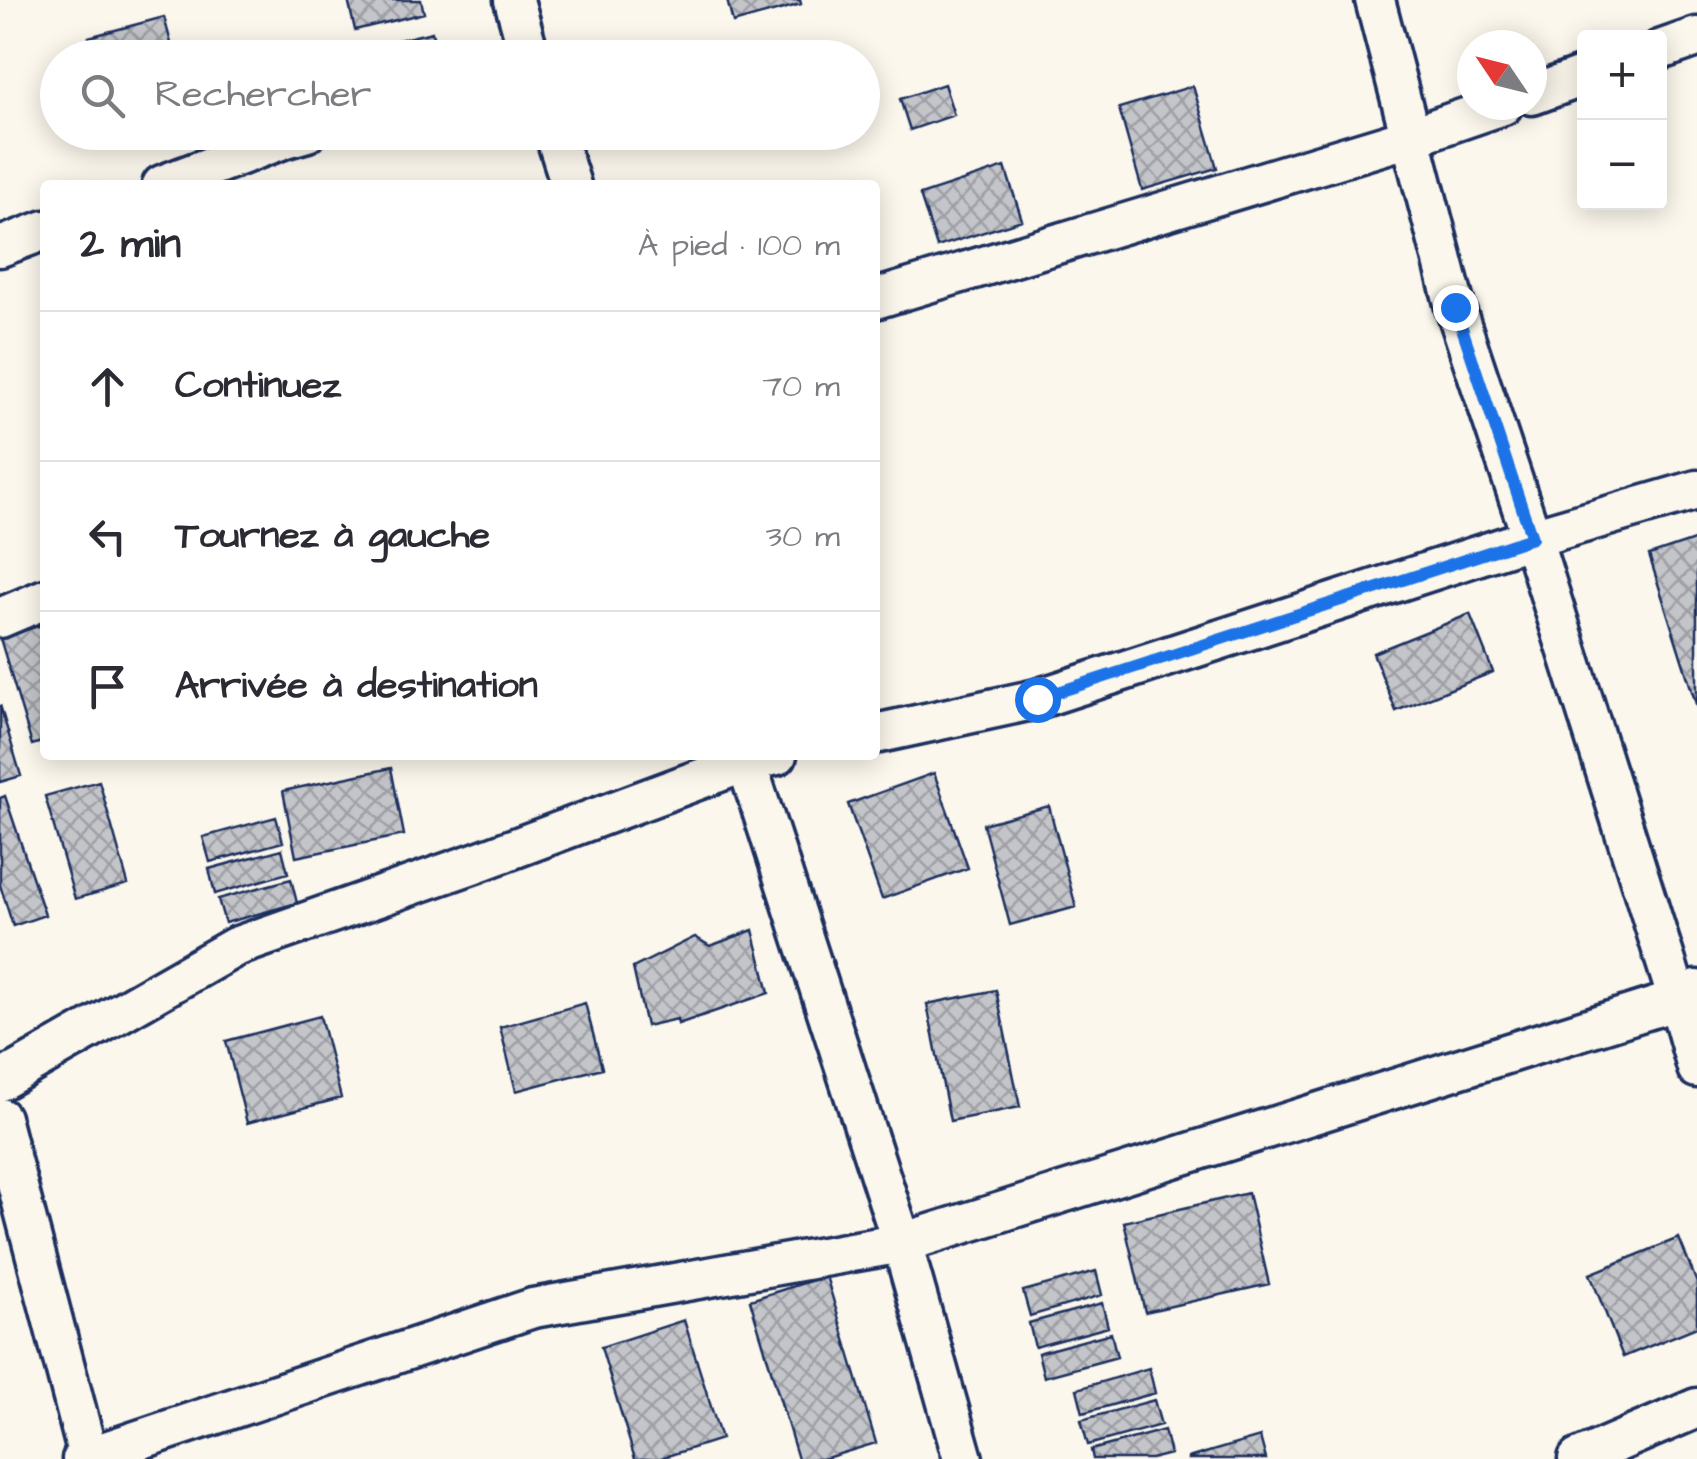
<!DOCTYPE html>
<html lang="fr">
<meta charset="utf-8">
<style>
body{margin:0;font-family:"Architects Daughter",sans-serif;background:#f2f2f3;color:#2b2b33}
.controls{position:absolute;right:30px;top:30px;display:grid;overflow:hidden;border-radius:10px;box-shadow:0 5px 25px #0003}
.controls button{width:90px;height:90px;display:grid;place-items:center;padding:0;border:0;border-bottom:2px solid #e1e1e2;background:#fff;color:#2b2b33;font:50px sans-serif}
.compass{position:absolute;left:1457px;top:30px;width:90px;height:90px;border-radius:50%;background:#fff;box-shadow:0 5px 25px #0003;rotate:305deg}
.stop{position:absolute;width:30px;height:30px;margin:-22px;border:8px solid #1a73e8;border-radius:50%;background:#fff}
.stop.end{background:#1a73e8;border-color:#fff;box-shadow:0 2px 10px #0008}
.list{margin:0;padding:0;list-style:none}
h2{display:flex;justify-content:space-between;align-items:center;height:130px;margin:0;padding:0 40px;font-size:42px}
h2 small{font-size:32px;font-weight:400;color:#7c7c81}
.list li{display:grid;grid-template-columns:65px 1fr auto;gap:30px;align-items:center;box-sizing:border-box;height:150px;padding:0 40px;border-top:2px solid #e1e1e2}
.list b{display:block;font-size:38px;white-space:nowrap}
.list em{font-size:32px;font-style:normal;color:#7c7c81}
.icon{flex:none;width:55px;height:55px;fill:none;stroke:currentColor;stroke-width:2;stroke-linecap:round;stroke-linejoin:round}
.map{position:relative;flex:none;width:1697px;height:1459px;overflow:hidden}
.search{position:absolute;background:#fff;box-shadow:0 5px 25px #0003;left:40px;top:40px;width:840px;height:110px;display:flex;align-items:center;gap:25px;box-sizing:border-box;padding:0 35px;border-radius:55px;color:#7c7c81;font-size:38px}
.panel{position:absolute;background:#fff;box-shadow:0 5px 25px #0003;left:40px;top:180px;width:840px;height:580px;border-radius:10px}
.map>svg:first-child{display:block}
.building{fill:url(#building-cross-hatch);stroke:#1b2f5e;stroke-width:2.5}
.lines{fill:none;stroke-linecap:round;stroke-linejoin:round}
.street-casing{stroke:#1b2f5e;stroke-width:45}
.street{stroke:#fbf7ec;stroke-width:38}
.route{stroke:#1a73e8;stroke-width:12}
</style>
<div class="map">
<svg width="1697" height="1459" viewBox="0 0 1697 1459">
<defs>
<pattern id="building-cross-hatch" width="8" height="8" patternUnits="userSpaceOnUse" patternTransform="scale(2.5)"><rect width="8" height="8" fill="#c3c5c9"/><path d="M0 0l8 8M0 8l8-8" fill="none" stroke="#9ea0a6"/></pattern>
</defs>
<rect width="100%" height="100%" fill="#fbf7ec"/>
<filter id="ink" filterUnits="userSpaceOnUse"><feTurbulence type="fractalNoise" baseFrequency=".01" numOctaves="2"/><feDisplacementMap in="SourceGraphic" scale="20" xChannelSelector="R" yChannelSelector="G"/><feConvolveMatrix kernelMatrix="1 2 1 2 8 2 1 2 1" color-interpolation-filters="sRGB"/></filter>
<g filter="url(#ink)">
<!-- building -->
<path class="building" d="M 348,0 L 421,0 L 424,13 L 355,30 Z
M 727,0 L 800,0 L 801,4 L 733,23 Z
M 164,17 L 175,58 L 94,58 L 89,37 Z
M 432,32 L 438,57 L 354,58 L 352,51 Z
M 944,84 L 954,115 L 910,130 L 900,99 Z
M 1193,86 L 1217,168 L 1142,190 L 1119,108 Z
M 1005,167 L 1022,220 L 937,247 L 920,195 Z
M 1697,539 L 1697,707 L 1649,555 Z
M 1470,614 L 1493,672 L 1396,711 L 1373,653 Z
M 45,624 L 45,741 L 32,745 L 0,638 Z
M 0,705 L 21,776 L 0,782 Z
M 391,768 L 404,835 L 296,857 L 283,791 Z
M 934,773 L 968,868 L 882,899 L 848,804 Z
M 99,781 L 128,884 L 75,899 L 45,796 Z
M 5,796 L 45,915 L 13,926 L 0,885 L 0,798 Z
M 1049,806 L 1076,907 L 1010,925 L 983,824 Z
M 276,817 L 283,842 L 210,862 L 203,837 Z
M 282,849 L 288,873 L 215,894 L 209,869 Z
M 291,879 L 297,903 L 225,923 L 218,899 Z
M 753,930 L 769,993 L 678,1024 L 677,1019 L 646,1026 L 633,968 L 695,937 L 710,946 Z
M 996,990 L 1020,1107 L 950,1121 L 927,1004 Z
M 585,1003 L 602,1068 L 516,1091 L 500,1027 Z
M 320,1016 L 341,1098 L 247,1123 L 226,1041 Z
M 1248,1193 L 1269,1284 L 1145,1312 L 1124,1222 Z
M 1679,1238 L 1697,1283 L 1697,1327 L 1623,1357 L 1590,1274 Z
M 1096,1271 L 1102,1295 L 1030,1316 L 1023,1291 Z
M 826,1276 L 876,1443 L 823,1459 L 798,1459 L 750,1300 Z
M 1102,1303 L 1108,1327 L 1035,1347 L 1029,1323 Z
M 684,1320 L 721,1439 L 658,1459 L 635,1459 L 601,1347 Z
M 1111,1333 L 1117,1357 L 1044,1377 L 1038,1353 Z
M 1149,1368 L 1155,1393 L 1083,1413 L 1077,1389 Z
M 1154,1400 L 1161,1425 L 1088,1445 L 1081,1420 Z
M 1164,1430 L 1170,1454 L 1151,1459 L 1093,1459 L 1091,1450 Z
M 1260,1437 L 1266,1459 L 1188,1459 L 1188,1458 Z"/>
<g class="lines">
<!-- street casing -->
<g class="street-casing">
<path id="street" d="M 514,0 L 530,58
M 1375,0 L 1455,307 L 1532,538 L 1678,1000 L 1697,1068
M 1660,50 L 1697,37
M 1532,95 L 1584,76
M 554,132 L 571,185
M 162,185 L 286,138 L 307,132
M 0,247 L 45,230
M 875,299 L 1410,137 L 1503,105
M 0,618 L 45,599
M 875,734 L 1037,699 L 1532,538 L 1697,490
M 744,755 L 902,1243 L 963,1459
M 0,1081 L 235,947 L 475,863 L 746,762 L 777,755
M 0,1118 L 89,1459
M 82,1459 L 533,1308 L 902,1243 L 1678,1000 L 1697,990
M 1578,1459 L 1697,1408"/>
</g>
<!-- street -->
<use href="#street" class="street"/>
</g>
</g>
<g class="lines" filter="url(#ink)">
<!-- route -->
<path class="route" d="M 1037,699 L 1532,538 L 1455,307"/>
</g>
</svg>
<div class="controls">
<button>+</button>
<button>−</button>
</div>
<svg class="compass" viewBox="-18 -18 36 36"><path d="M0-13l5 13h-10z" fill="#e53935"/><path d="M0 13l5-13h-10z" fill="#7c7c81"/></svg>
<div class="stop" style="left:1037px;top:699px"></div>
<div class="stop end" style="left:1455px;top:307px"></div>
<div class="search"><svg class="icon" aria-label="search" viewBox="0 0 24 24"><circle cx="10" cy="10" r="6"/><path d="M15 15l6 6"/></svg>Rechercher</div>
<section class="panel">
<h2>2 min<small>À pied · 100 m</small></h2>
<ul class="list">
<li><svg class="icon" aria-label="ahead" viewBox="0 0 24 24"><path d="M12 20V5M6 11l6-6 6 6"/></svg><div><b>Continuez</b></div><em>70 m</em></li>
<li><svg class="icon" aria-label="left" viewBox="0 0 24 24"><path d="M17 20v-9H6M10 6l-5 5 5 5"/></svg><div><b>Tournez à gauche</b></div><em>30 m</em></li>
<li><svg class="icon" aria-label="arrive" viewBox="0 0 24 24"><path d="M6 21V4h12l-3 4 3 4H6"/></svg><div><b>Arrivée à destination</b></div></li>
</ul>
</section>
</div>
